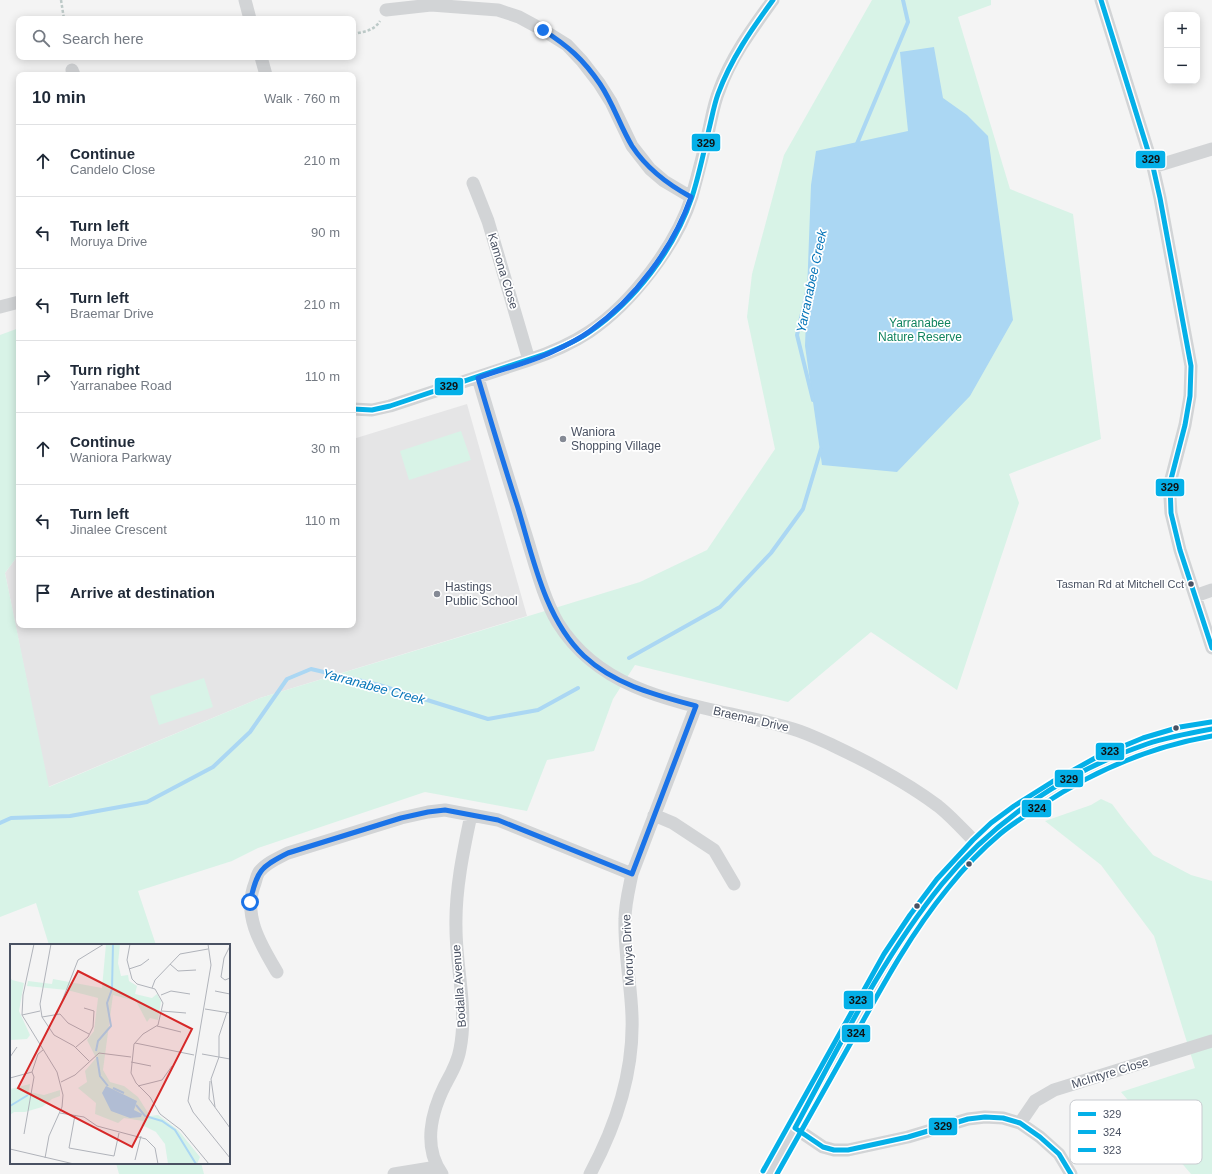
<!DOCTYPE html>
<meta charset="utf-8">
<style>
body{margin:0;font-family:Arial,sans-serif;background:#f6f6f7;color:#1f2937}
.controls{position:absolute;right:12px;top:12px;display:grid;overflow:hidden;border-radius:8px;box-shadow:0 2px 10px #0003}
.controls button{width:36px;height:36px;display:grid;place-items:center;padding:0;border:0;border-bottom:1px solid #e0e1e3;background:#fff;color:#1f2937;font:20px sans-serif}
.stop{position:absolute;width:12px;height:12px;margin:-9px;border:3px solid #1a73e8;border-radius:50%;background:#fff}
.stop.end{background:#1a73e8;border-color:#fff;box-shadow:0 1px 4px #0008}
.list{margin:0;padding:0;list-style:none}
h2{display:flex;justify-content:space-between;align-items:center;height:52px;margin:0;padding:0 16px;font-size:17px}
h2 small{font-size:13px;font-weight:400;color:#747a83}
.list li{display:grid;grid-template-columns:26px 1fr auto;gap:12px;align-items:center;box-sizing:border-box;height:72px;padding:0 16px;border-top:1px solid #e0e1e3}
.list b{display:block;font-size:15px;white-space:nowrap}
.list p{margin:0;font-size:13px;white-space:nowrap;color:#747a83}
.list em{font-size:13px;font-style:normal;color:#747a83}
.icon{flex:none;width:22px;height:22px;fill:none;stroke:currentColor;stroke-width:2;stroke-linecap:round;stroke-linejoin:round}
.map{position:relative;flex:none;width:1212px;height:1174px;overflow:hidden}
.search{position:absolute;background:#fff;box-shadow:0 2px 10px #0003;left:16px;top:16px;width:340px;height:44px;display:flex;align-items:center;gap:10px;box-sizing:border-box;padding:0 14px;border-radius:8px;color:#747a83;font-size:15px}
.panel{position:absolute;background:#fff;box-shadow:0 2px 10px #0003;left:16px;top:72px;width:340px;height:556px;border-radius:8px}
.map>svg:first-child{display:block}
.education{fill:#e5e5e6}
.green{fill:#d8f3e7}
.water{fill:#abd7f3}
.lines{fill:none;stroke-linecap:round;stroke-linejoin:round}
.stream{stroke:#abd7f3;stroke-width:4}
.path{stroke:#bdcac8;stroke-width:2.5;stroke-dasharray:3 2;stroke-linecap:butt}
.street{stroke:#d2d4d6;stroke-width:13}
.secondary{stroke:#d2d4d8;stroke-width:19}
.bus-1-casing{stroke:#fff;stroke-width:8}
.bus-2-casing{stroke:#fff;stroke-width:8}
.bus-3-casing{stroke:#fff;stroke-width:8}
.bus-1{stroke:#04b0e8;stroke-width:5}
.bus-2{stroke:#04b0e8;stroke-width:5}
.bus-3{stroke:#04b0e8;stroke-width:5}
.route{stroke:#1a73e8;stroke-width:5}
.poi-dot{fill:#858a95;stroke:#fff;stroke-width:1.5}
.bus-dot{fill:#495162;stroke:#fff;stroke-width:1.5}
.labels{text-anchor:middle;stroke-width:3.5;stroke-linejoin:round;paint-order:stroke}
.bus-label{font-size:11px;fill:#495162;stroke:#fff;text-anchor:end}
.street-label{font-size:12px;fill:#495162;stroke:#fff}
.park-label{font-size:12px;fill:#12845f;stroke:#fff}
.poi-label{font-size:12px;fill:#495162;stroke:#fff;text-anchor:start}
.water-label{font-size:13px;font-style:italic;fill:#0474b9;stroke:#fff}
.inset-river{fill:none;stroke:#abd7f3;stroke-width:2}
.inset-road{fill:none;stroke:#b0b3ba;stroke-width:1}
.view{fill:#d62828;fill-opacity:0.15;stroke:#d62828;stroke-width:2}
.inset-edge{fill:none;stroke:#495162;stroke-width:2}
.key{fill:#fff;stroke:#c8cbd0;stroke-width:1}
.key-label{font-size:11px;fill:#495162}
.line-badge{stroke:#fff;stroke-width:1.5}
.pale-badge-label{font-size:11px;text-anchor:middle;font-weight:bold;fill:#111}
</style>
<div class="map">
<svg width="1212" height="1174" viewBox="0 0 1212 1174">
<rect width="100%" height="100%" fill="#f4f4f4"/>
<!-- education -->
<path class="education" d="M 467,404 L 527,616 L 260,698 L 48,787 L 5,573 L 19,554 L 19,625 L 353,625 L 353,439 Z"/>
<!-- green -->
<path class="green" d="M 872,0 L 991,0 L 991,5 L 958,17 L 1010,189 L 1073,214 L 1101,439 L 1009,474 L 1019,503 L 957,690 L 871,632 L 788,702 L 635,665 L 613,699 L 594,751 L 547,760 L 527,811 L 425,792 L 258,848 L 232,861 L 138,891 L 156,945 L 49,945 L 36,903 L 0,917 L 0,335 L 19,328 L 19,554 L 5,573 L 49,787 L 260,698 L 640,582 L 707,550 L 775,449 L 747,317 L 752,274 L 784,155 Z
M 461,431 L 471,460 L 409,480 L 400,451 Z
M 204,678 L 213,707 L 159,725 L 150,696 Z
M 1101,799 L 1112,804 L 1127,824 L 1153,855 L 1191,875 L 1212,881 L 1212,1174 L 1191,1174 L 1121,1092 L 1195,1068 L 1154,936 L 1101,865 L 1045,821 L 1091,805 Z
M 116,1163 L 201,1163 L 204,1174 L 119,1174 Z"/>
<!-- water -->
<path class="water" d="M 934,47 L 943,98 L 967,115 L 988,136 L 1013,320 L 970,396 L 897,472 L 822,465 L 805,346 L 811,185 L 816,151 L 908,131 L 900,52 Z"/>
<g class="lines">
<!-- stream -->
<path class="stream" d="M 856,146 L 908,22 L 903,0
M 808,288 L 797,335 L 813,400
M 629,658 L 720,607 L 771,553 L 803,509 L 821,449
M 0,823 L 11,818 L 70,816 L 147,802 L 213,767 L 250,732 L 287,679 L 311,669 L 379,685 L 488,719 L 538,710 L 578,688"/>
<!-- path -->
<path class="path" d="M 61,0 L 64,19
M 353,34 C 363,32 374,31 380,21"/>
<!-- street -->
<path class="street" d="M 245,0 L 250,19
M 1101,0 L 1153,167 L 1160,198 L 1191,366 L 1190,396 L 1185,425 L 1170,483 L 1170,498 L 1171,513 L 1180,550 L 1212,648
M 386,10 L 431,5 L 498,10 L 519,17 L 543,30 L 567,45 L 582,61 L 599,83 L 611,102 L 632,146 L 650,169 L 664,181 L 691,197
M 261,57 L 266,75
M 72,70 L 74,75
M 1153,167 L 1212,149
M 473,183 L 488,221 L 529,360
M 0,307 L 19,302
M 478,378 C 493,429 509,481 525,532 C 534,560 543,598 558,623 C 609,705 710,704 793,729 C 807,733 821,740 834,746 C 870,763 906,782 938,806 C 952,817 965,832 978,845
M 353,409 L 372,410 L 390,406 L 529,360 C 550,353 571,344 589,332 C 631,304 677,245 692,196 C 698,174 704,151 709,129 C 712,116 714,103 719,91 C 731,57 752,29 773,0
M 1195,596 L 1212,590
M 654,815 L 673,823 L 714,850 L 734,884
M 277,972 C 261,945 242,915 255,883 C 256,880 257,875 259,872 C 266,863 278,858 288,853 L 401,818 L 428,812 L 445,810 L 498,820 L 632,874
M 1020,1123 L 1035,1101 L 1054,1090 L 1212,1041
M 795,1128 L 823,1147 L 834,1150 L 848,1150 L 908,1137 L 968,1119 L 985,1117 L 1003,1118 L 1020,1123 L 1040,1137 L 1059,1154 L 1071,1174
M 394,1174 L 437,1167
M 442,1174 C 423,1147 431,1113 445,1085 C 451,1074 458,1062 460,1049 C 468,1009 456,969 456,928 C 455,891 463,852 471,815
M 590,1174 C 616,1126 634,1072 632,1016 C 631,984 624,952 625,919 C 625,904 629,889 632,874 L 696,706"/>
<!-- secondary -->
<path class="secondary" d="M 769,1174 L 890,958 L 916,919 L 943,883 L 978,845 L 995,829 L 1018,812 L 1055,788 L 1100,763 L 1146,745 L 1182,734 L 1212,729"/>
<!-- bus-1 casing -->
<g class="bus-1-casing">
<path id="bus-1" d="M 1101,0 L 1153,167 L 1160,198 L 1191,366 L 1190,396 L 1185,425 L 1170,483 L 1171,513 L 1180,550 L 1212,648
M 353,409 L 372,410 L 390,406 L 545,354 C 560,348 575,342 588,333 C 635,301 674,250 692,197 C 699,175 704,152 709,129 C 712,117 714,105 718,94 C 731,59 751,30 773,0
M 1071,1174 L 1059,1154 L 1040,1137 L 1020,1123 L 1003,1118 L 985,1117 L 968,1119 L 908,1137 L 848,1150 L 834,1150 L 823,1147 L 795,1128 C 840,1045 882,958 942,884 C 995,819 1068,771 1147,744 C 1168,737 1190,733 1212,729"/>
</g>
<!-- bus-2 casing -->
<g class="bus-2-casing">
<path id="bus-2" d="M 777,1174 C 804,1126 831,1078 858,1030 C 885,981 912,932 948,888 C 963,869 981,850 1000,834 C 1013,823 1028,814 1042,805 C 1095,770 1149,747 1212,736"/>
</g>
<!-- bus-3 casing -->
<g class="bus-3-casing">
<path id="bus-3" d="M 763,1171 L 884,954 L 910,915 L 937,879 L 973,840 L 991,823 L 1014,806 L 1052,782 L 1097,757 L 1143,738 L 1180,727 L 1211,722"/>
</g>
<!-- bus-1 -->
<use href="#bus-1" class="bus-1"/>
<!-- bus-2 -->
<use href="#bus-2" class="bus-2"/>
<!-- bus-3 -->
<use href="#bus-3" class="bus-3"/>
</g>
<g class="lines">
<!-- route -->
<path class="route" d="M 250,902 C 257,871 260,867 288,853 L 401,818 L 428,812 L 445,810 L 498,820 L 632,874 L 696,706 C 656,695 615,685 584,656 C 545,619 533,558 518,508 C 504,465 491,422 478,378 C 502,369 529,363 552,352 C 565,346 579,339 590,331 C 635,299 673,248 691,197 C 667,184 647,169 632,146 C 620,126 613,103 600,84 C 583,59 568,46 543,30"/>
</g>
<!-- markers -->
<g class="poi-dot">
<circle cx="563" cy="439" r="4"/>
<circle cx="437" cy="594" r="4"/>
</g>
<g class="bus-dot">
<circle cx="1191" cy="584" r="3.5"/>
<circle cx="1176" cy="728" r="3.5"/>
<circle cx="969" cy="864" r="3.5"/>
<circle cx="917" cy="906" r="3.5"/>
</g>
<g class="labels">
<!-- bus labels -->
<g class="bus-label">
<text x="1184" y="588">Tasman Rd at Mitchell Cct</text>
</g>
<!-- street labels -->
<g class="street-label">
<text transform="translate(503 271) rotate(73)" y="4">Kamona Close</text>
<text transform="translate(751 719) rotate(13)" y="4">Braemar Drive</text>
<text transform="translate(628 950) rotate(-93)" y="4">Moruya Drive</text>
<text transform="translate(459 986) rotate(-94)" y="4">Bodalla Avenue</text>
<text transform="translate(1110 1073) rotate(-17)" y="4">McIntyre Close</text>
</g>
<!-- park labels -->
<g class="park-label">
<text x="920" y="327">Yarranabee<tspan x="920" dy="14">Nature Reserve</tspan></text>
</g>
<!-- poi labels -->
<g class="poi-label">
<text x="571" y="436">Waniora<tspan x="571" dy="14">Shopping Village</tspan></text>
<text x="445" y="591">Hastings<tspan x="445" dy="14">Public School</tspan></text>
</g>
<!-- water labels -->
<g class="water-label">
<text transform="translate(811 281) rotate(-78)" y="5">Yarranabee Creek</text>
<text transform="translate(374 686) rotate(15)" y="5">Yarranabee Creek</text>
</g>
</g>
<!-- overview -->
<g transform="translate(10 944)">
<rect width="220" height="220" fill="#f4f4f4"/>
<path d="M 96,0 L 110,0 L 108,19 L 111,32 L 118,31 L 119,37 L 127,42 L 125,50 L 142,54 L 147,50 L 151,57 L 148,76 L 140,74 L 137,78 L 126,57 L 103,51 L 93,126 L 100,138 L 114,142 L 128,153 L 140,172 L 148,171 L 168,186 L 190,213 L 187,220 L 158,220 L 155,200 L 146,188 L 132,181 L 133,177 L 114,174 L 108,179 L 85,170 L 86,159 L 68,144 L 77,138 L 75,127 L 86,114 L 77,96 L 84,87 L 88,54 L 57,46 L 17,42 L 18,37 L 42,40 L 43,35 L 92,44 ZM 0,33 L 2,36 L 14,39 L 9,67 L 20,91 L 17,95 L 0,96 ZM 20,140 L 19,148 L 34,151 L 50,146 L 50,152 L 42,155 L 32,163 L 15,168 L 4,168 L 0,171 L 0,145 Z" fill="#d8f3e7"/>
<path d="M 96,142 L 127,157 L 124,166 L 132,170 L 131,173 L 120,174 L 101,167 L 92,149 Z" fill="#abd7f3"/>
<path class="inset-river" d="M 86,107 L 88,97 L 101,82 L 97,59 L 102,45 L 103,0M 87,113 L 90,132 L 98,142M 103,144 L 114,149M 126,161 L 135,172 L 152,177 L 165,186 L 186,220M 0,162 L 18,151"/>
<path class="inset-road" d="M 24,0 L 13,51 L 12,71 L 47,128 L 53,151 L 52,163 L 39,192 L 35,214M 41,0 L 30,60 L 32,73 L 44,91 L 64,102 L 79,117M 120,0 L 117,16 L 122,35 L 127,40 L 145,45 L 153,59 L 148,81 L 133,90 L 124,100 L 121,129 L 126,139 L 140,153 L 150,170 L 171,186 L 199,220M 198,0 L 201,21 L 178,157 L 183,168 L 220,214M 220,2 L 214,14 L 211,33 L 215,36 L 220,34M 160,20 L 168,27 L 186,26M 119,25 L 131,21 L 139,15M 142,44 L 145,36 L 170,10 L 198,5M 205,47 L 220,50M 151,51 L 161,47 L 180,50M 195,65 L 220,69M 152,67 L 176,69M 47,70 L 68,16 L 94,0M 12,71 L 30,67M 32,73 L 50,70 L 58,79 L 79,90M 147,82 L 171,88M 125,99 L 184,111M 66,103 L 78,93 L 83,83 L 84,67 L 74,64M 192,110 L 220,115M 0,113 L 7,103M 121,118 L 141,122M 0,134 L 22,128 L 28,110 L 33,106M 200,137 L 199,155 L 220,184M 51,138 L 65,131 L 89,109 L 121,113M 128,142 L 152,136 L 162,122M 205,163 L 201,135 L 209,113 L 209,92 L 217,68M 50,169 L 74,173 L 87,182 L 136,195 L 145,204 L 148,220M 65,171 L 59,204 L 104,212 L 109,189M 14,190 L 24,133 L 22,128M 0,205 L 64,220M 125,216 L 131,192"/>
<path class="view" d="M 68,27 L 182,85 L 122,203 L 8,144 Z"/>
<rect width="220" height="220" class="inset-edge"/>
</g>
<!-- legend -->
<rect x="1070" y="1100" width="132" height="64" rx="6" class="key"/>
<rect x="1078" y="1112" width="18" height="4" fill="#04b0e8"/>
<rect x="1078" y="1130" width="18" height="4" fill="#04b0e8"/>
<rect x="1078" y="1148" width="18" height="4" fill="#04b0e8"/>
<g class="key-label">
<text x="1103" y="1118">329</text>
<text x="1103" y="1136">324</text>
<text x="1103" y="1154">323</text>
</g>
<g class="line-badge">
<rect x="691" y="133" width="30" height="19" rx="4" fill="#04b0e8"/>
<rect x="1135" y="150" width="31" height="19" rx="4" fill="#04b0e8"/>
<rect x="434" y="377" width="30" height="19" rx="4" fill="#04b0e8"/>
<rect x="1155" y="478" width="30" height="19" rx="4" fill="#04b0e8"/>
<rect x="1095" y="742" width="30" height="19" rx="4" fill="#04b0e8"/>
<rect x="1054" y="769" width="30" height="19" rx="4" fill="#04b0e8"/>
<rect x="1021" y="799" width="31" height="19" rx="4" fill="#04b0e8"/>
<rect x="843" y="990" width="31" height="20" rx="4" fill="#04b0e8"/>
<rect x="841" y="1024" width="30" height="19" rx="4" fill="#04b0e8"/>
<rect x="928" y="1117" width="30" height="19" rx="4" fill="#04b0e8"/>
</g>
<g class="pale-badge-label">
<text x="706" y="147">329</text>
<text x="1151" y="163">329</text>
<text x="449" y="390">329</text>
<text x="1170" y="491">329</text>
<text x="1110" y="755">323</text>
<text x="1069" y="783">329</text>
<text x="1037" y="812">324</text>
<text x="858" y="1004">323</text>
<text x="856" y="1037">324</text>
<text x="943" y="1130">329</text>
</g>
</svg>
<div class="controls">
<button>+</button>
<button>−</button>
</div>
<div class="stop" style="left:250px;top:902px"></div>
<div class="stop end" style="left:543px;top:30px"></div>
<div class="search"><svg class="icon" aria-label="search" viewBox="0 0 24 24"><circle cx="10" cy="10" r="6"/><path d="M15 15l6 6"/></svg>Search here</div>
<section class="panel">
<h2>10 min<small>Walk · 760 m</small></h2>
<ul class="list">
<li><svg class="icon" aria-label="ahead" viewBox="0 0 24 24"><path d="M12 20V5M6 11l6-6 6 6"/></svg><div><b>Continue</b><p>Candelo Close</p></div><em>210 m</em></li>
<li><svg class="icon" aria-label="left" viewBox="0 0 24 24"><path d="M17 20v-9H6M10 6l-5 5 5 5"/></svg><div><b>Turn left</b><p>Moruya Drive</p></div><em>90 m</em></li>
<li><svg class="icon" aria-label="left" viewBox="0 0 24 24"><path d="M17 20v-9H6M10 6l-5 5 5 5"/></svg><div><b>Turn left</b><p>Braemar Drive</p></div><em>210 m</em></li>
<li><svg class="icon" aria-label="right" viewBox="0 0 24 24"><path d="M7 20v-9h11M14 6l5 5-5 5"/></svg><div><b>Turn right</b><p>Yarranabee Road</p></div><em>110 m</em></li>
<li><svg class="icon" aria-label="ahead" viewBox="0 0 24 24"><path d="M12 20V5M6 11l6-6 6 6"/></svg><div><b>Continue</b><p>Waniora Parkway</p></div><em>30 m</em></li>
<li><svg class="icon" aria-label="left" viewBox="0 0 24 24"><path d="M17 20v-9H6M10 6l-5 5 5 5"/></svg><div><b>Turn left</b><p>Jinalee Crescent</p></div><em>110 m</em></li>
<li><svg class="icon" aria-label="arrive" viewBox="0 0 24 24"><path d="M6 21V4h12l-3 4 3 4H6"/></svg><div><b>Arrive at destination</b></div></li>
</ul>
</section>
</div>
